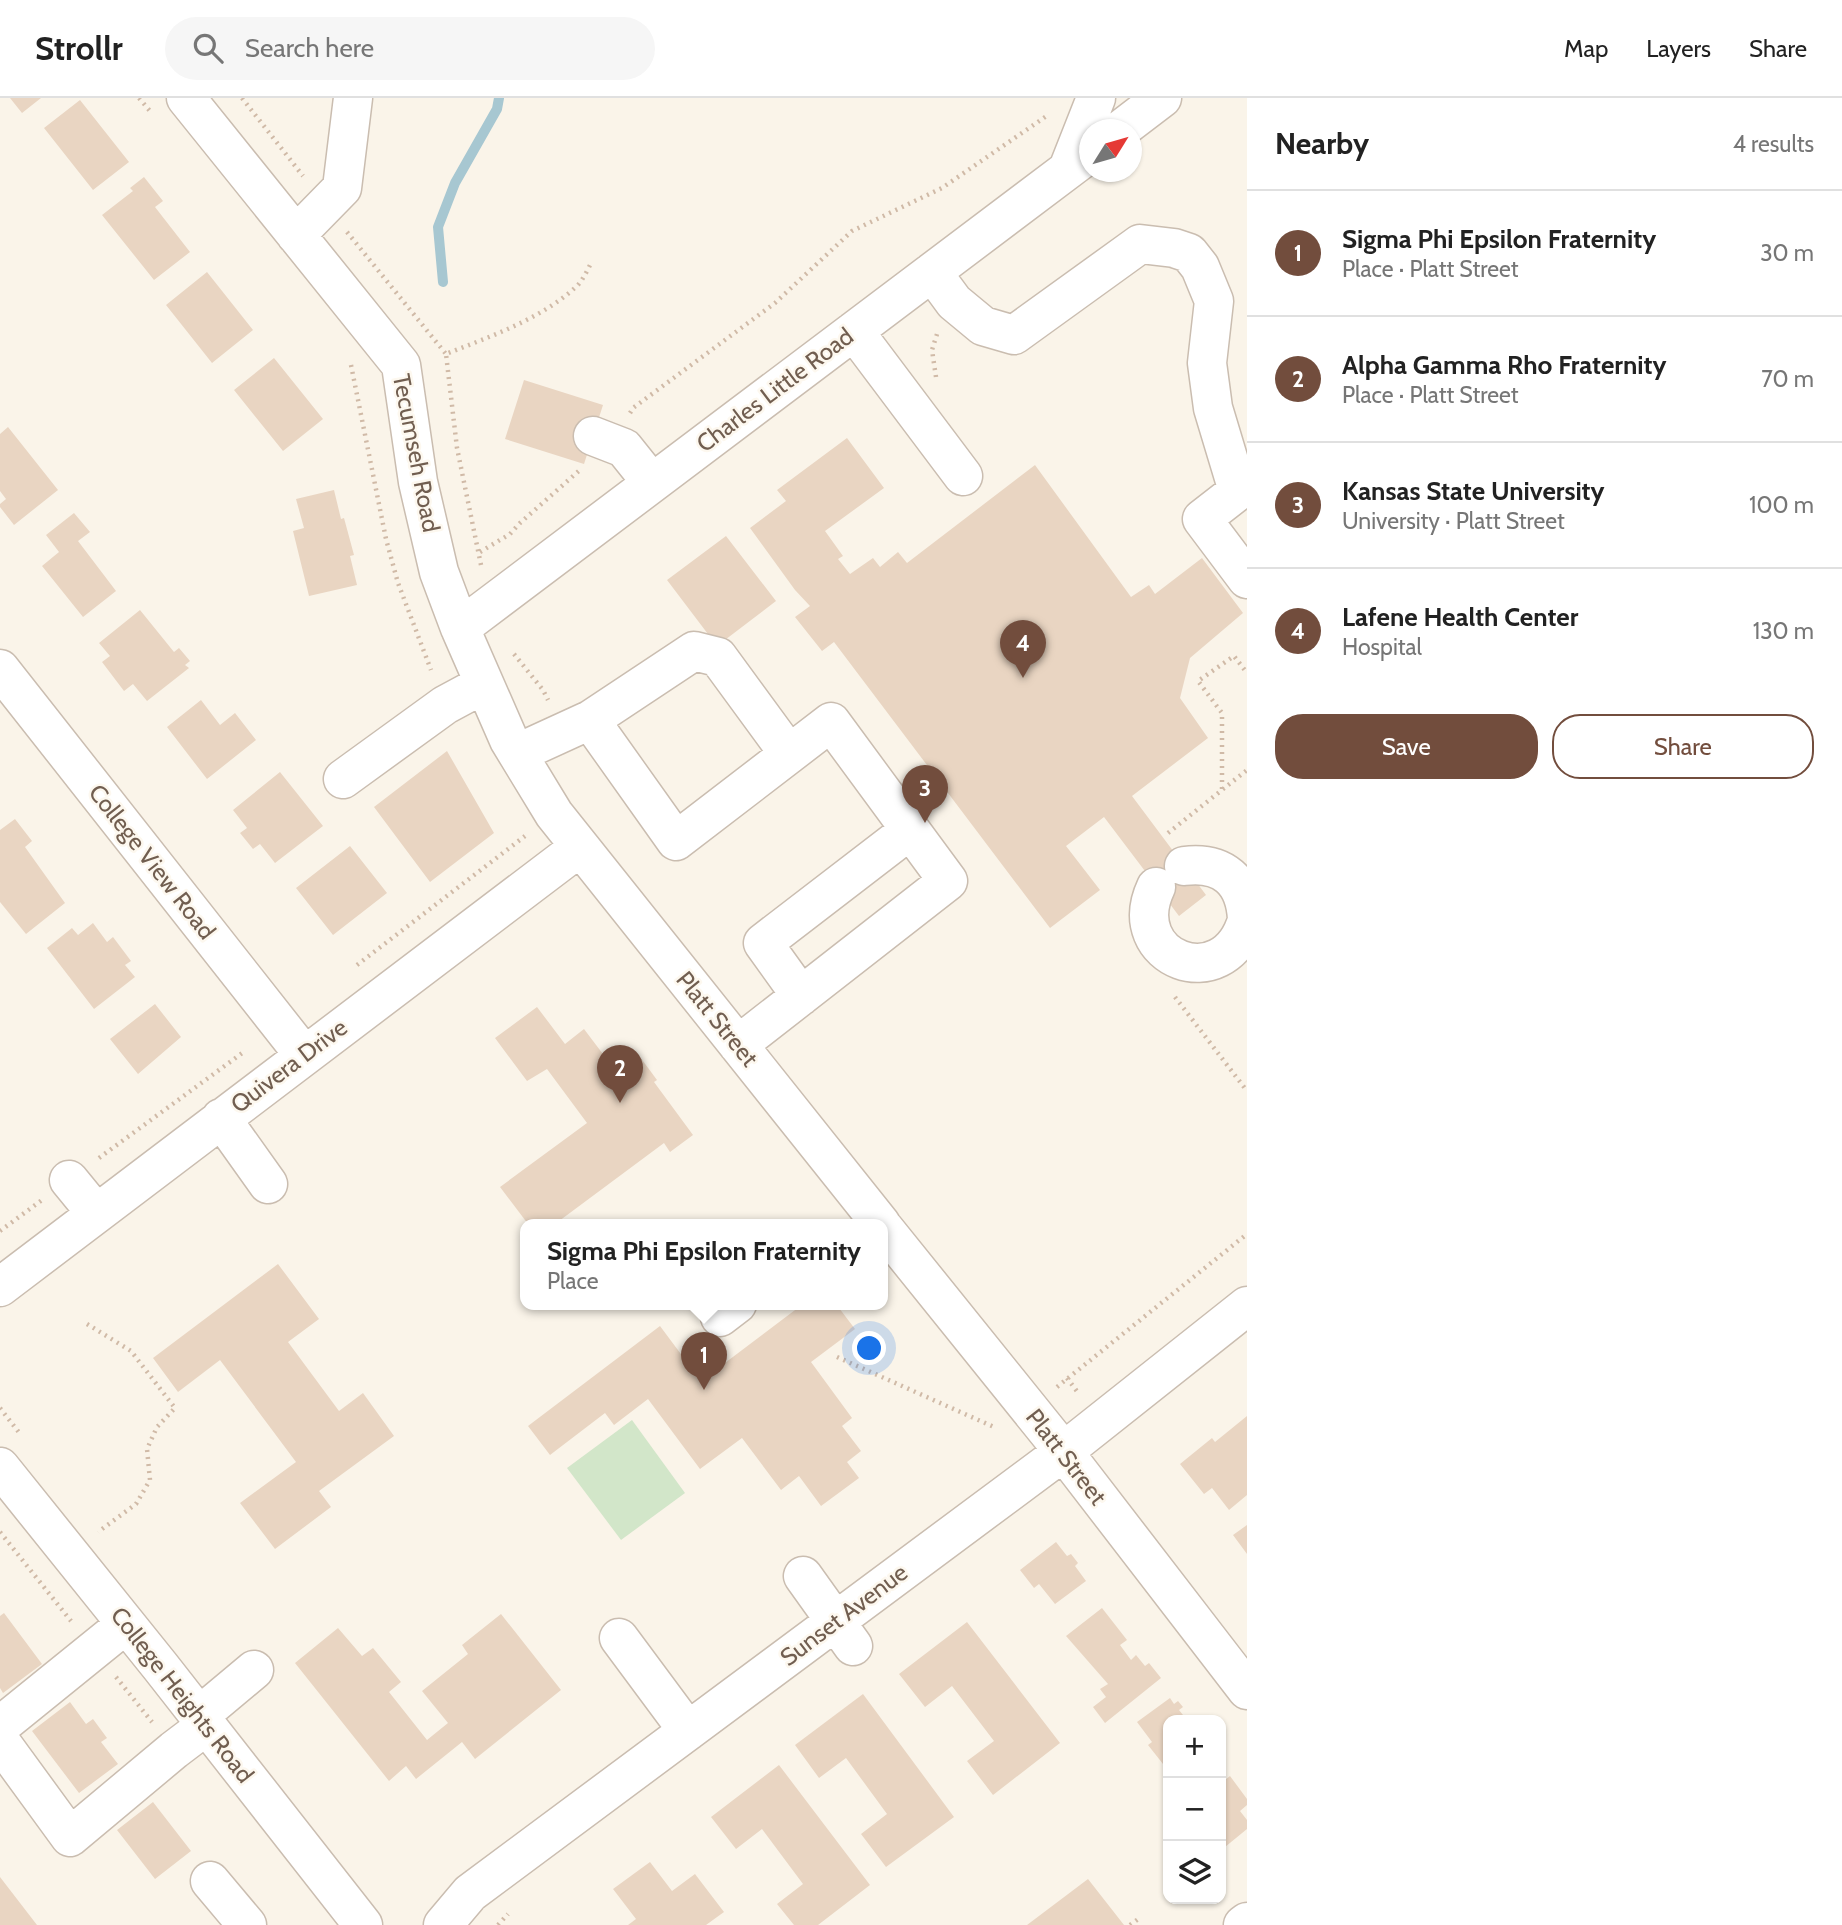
<!DOCTYPE html>
<meta charset="utf-8">
<style>
body{margin:0;font-family:Cabin,sans-serif;background:#f6f6f6;color:#222}
.controls{position:absolute;right:21px;bottom:21px;display:grid;overflow:hidden;border-radius:14px;box-shadow:0 2px 5px #0004}
.controls button{width:63px;height:63px;display:grid;place-items:center;padding:0;border:0;border-bottom:2px solid #e0e0e0;background:#fff;color:#222;font:35px sans-serif}
.compass{position:absolute;left:1079px;top:21px;width:63px;height:63px;border-radius:50%;background:#fff;box-shadow:0 2px 5px #0004;rotate:53deg}
.you{position:absolute;left:870px;top:1251px;width:24px;height:24px;margin:-18px;border:5px solid #fff;border-radius:50%;background:#1a73e8;box-shadow:0 0 0 10px #1a73e833}
.badge{display:grid;place-items:center;width:46px;height:46px;border-radius:50%;background:#724d3d;color:#fff;font-size:23px;font-weight:700}
.pin{position:absolute;translate:-50% -58px;filter:drop-shadow(0 2px 4px #0008)}
.pin::after{content:'';position:absolute;top:37px;width:24px;height:21px;background:inherit;clip-path:polygon(0 0,100% 0,50% 100%)}
.popup{position:absolute;left:520px;top:1121px;width:368px;height:91px;box-sizing:border-box;display:grid;place-content:center;border-radius:14px;background:#fff;filter:drop-shadow(0 2px 5px #0005);font-size:23px;white-space:nowrap;color:#767676}
.popup b{font-size:26px;color:#222}
.popup::after{content:'';position:absolute;left:50%;top:100%;margin-left:-14px;border:14px solid transparent;border-top-color:#fff}
.list{margin:0;padding:0;list-style:none}
h2{display:flex;justify-content:space-between;align-items:center;height:91px;margin:0;padding:0 28px;font-size:30px}
h2 small{font-size:23px;font-weight:400;color:#767676}
.list li{display:grid;grid-template-columns:46px 1fr auto;gap:21px;align-items:center;box-sizing:border-box;height:126px;padding:0 28px;border-top:2px solid #e0e0e0}
.list b{display:block;font-size:26px;white-space:nowrap}
.list p{margin:0;font-size:23px;white-space:nowrap;color:#767676}
.list em{font-size:23px;font-style:normal;color:#767676}
.actions{display:flex;gap:14px;padding:21px 28px}
.actions a{flex:1;padding:16px 0;border:2px solid #724d3d;border-radius:28px;text-align:center;font-size:24px;color:#724d3d}
.actions .main{background:#724d3d;color:#fff}
.icon{flex:none;width:38px;height:38px;fill:none;stroke:currentColor;stroke-width:2;stroke-linecap:round;stroke-linejoin:round}
.map{position:relative;flex:none;width:1247px;height:1827px;overflow:hidden}
header{display:flex;align-items:center;gap:42px;box-sizing:border-box;height:98px;padding:0 35px;background:#fff;border-bottom:2px solid #e0e0e0}
header strong{font-size:33px}
nav{display:flex;gap:38px;margin-inline-start:auto;font-size:24px}
.search{width:490px;height:63px;background:#f6f6f6;display:flex;align-items:center;gap:18px;box-sizing:border-box;padding:0 24px;border-radius:38px;color:#767676;font-size:26px}
main{display:flex}
aside{flex:1;background:#fff}
.map>svg:first-child{display:block}
.pitch{fill:#d2e6c9}
.lines{fill:none;stroke-linecap:round;stroke-linejoin:round}
.stream{stroke:#a7c7d1;stroke-width:10}
.building{fill:#e9d5c2}
.minor-casing{stroke:#cabdb0;stroke-width:41}
.path{stroke:#d0baa7;stroke-width:4.5;stroke-dasharray:2 5;stroke-linecap:butt}
.minor{stroke:#fff;stroke-width:38}
.labels{text-anchor:middle;stroke-width:5;stroke-linejoin:round;paint-order:stroke}
.street-label{font-size:24px;fill:#715e50;stroke:#fdf8ef}
</style>
<header>
<strong>Strollr</strong>
<div class="search"><svg class="icon" aria-label="search" viewBox="0 0 24 24"><circle cx="10" cy="10" r="6"/><path d="M15 15l6 6"/></svg>Search here</div>
<nav><a>Map</a><a>Layers</a><a>Share</a></nav>
</header>
<main>
<div class="map">
<svg width="1247" height="1827" viewBox="0 0 1247 1827">
<rect width="100%" height="100%" fill="#faf4e9"/>
<!-- pitch -->
<path class="pitch" d="M 632,1322 L 685,1395 L 621,1442 L 567,1370 Z"/>
<g class="lines">
<!-- stream -->
<path class="stream" d="M 443,184 L 438,129 L 455,85 L 497,11 L 499,0"/>
</g>
<!-- building -->
<path class="building" d="M 10,0 L 41,0 L 22,15 Z
M 80,2 L 129,64 L 93,92 L 44,30 Z
M 144,79 L 163,103 L 155,109 L 190,154 L 154,182 L 102,117 L 133,93 L 130,90 Z
M 207,174 L 253,232 L 212,265 L 166,207 Z
M 274,260 L 323,321 L 283,353 L 234,292 Z
M 524,282 L 603,307 L 584,366 L 505,341 Z
M 8,329 L 58,392 L 14,427 L 0,409 L 0,406 L 6,401 L 0,393 L 0,336 Z
M 847,340 L 884,390 L 825,433 L 843,458 L 838,461 L 850,476 L 873,460 L 880,469 L 898,454 L 907,465 L 1035,367 L 1131,499 L 1149,487 L 1155,496 L 1202,460 L 1243,515 L 1190,560 L 1180,600 L 1208,640 L 1132,698 L 1206,797 L 1179,818 L 1104,719 L 1066,748 L 1100,792 L 1050,830 L 834,544 L 822,553 L 795,519 L 810,508 L 795,492 L 750,430 L 786,403 L 777,392 Z
M 334,392 L 341,421 L 344,420 L 354,457 L 350,458 L 357,487 L 309,498 L 293,433 L 304,430 L 296,401 Z
M 74,415 L 90,434 L 78,443 L 116,493 L 83,519 L 42,468 L 59,454 L 46,437 Z
M 726,438 L 776,503 L 717,548 L 667,482 Z
M 140,512 L 174,554 L 179,550 L 190,563 L 185,567 L 189,570 L 147,603 L 133,586 L 124,593 L 102,564 L 110,558 L 99,545 Z
M 201,602 L 220,627 L 235,615 L 256,642 L 207,681 L 167,629 Z
M 447,653 L 494,735 L 430,784 L 374,709 Z
M 280,674 L 323,728 L 275,765 L 260,746 L 253,751 L 240,735 L 247,730 L 233,712 Z
M 15,721 L 32,743 L 25,749 L 65,805 L 26,836 L 0,804 L 0,732 Z
M 350,748 L 387,795 L 333,837 L 296,790 Z
M 93,825 L 107,844 L 113,839 L 131,863 L 125,867 L 135,879 L 94,911 L 47,850 L 72,830 L 78,837 Z
M 155,906 L 181,939 L 138,976 L 110,941 Z
M 537,909 L 565,946 L 584,931 L 618,976 L 640,959 L 657,982 L 654,984 L 693,1037 L 670,1054 L 664,1045 L 555,1126 L 528,1126 L 500,1089 L 587,1025 L 547,971 L 527,983 L 495,940 Z
M 278,1166 L 319,1221 L 288,1244 L 339,1313 L 363,1295 L 394,1338 L 319,1393 L 331,1409 L 275,1451 L 240,1405 L 296,1364 L 220,1262 L 178,1294 L 153,1260 Z
M 803,1206 L 836,1206 L 855,1231 L 811,1264 L 852,1320 L 842,1328 L 861,1353 L 847,1364 L 859,1380 L 821,1408 L 799,1378 L 781,1392 L 742,1340 L 700,1371 L 648,1301 L 614,1327 L 605,1315 L 550,1357 L 528,1328 L 660,1228 L 701,1283 Z
M 1247,1318 L 1247,1397 L 1229,1412 L 1212,1390 L 1204,1396 L 1180,1366 L 1212,1340 L 1215,1344 Z
M 1247,1427 L 1247,1456 L 1233,1437 Z
M 1056,1444 L 1067,1458 L 1071,1456 L 1078,1465 L 1075,1468 L 1086,1483 L 1055,1506 L 1039,1486 L 1034,1490 L 1020,1472 Z
M 1102,1510 L 1127,1542 L 1120,1547 L 1131,1562 L 1136,1557 L 1145,1568 L 1149,1565 L 1161,1580 L 1105,1625 L 1093,1609 L 1106,1599 L 1100,1591 L 1108,1586 L 1066,1538 Z
M 4,1515 L 42,1566 L 3,1595 L 0,1590 L 0,1518 Z
M 501,1516 L 561,1592 L 475,1661 L 462,1644 L 416,1681 L 406,1668 L 389,1683 L 295,1565 L 338,1530 L 362,1558 L 373,1550 L 401,1584 L 389,1594 L 427,1642 L 448,1625 L 422,1593 L 468,1556 L 462,1547 Z
M 967,1524 L 1060,1645 L 993,1697 L 967,1663 L 994,1643 L 952,1588 L 925,1609 L 899,1576 Z
M 863,1596 L 954,1719 L 886,1769 L 861,1736 L 887,1716 L 846,1660 L 819,1680 L 795,1647 Z
M 1170,1600 L 1174,1606 L 1178,1603 L 1183,1609 L 1179,1612 L 1187,1622 L 1168,1622 L 1168,1662 L 1163,1666 L 1148,1647 L 1152,1644 L 1137,1624 Z
M 70,1604 L 86,1626 L 93,1621 L 107,1640 L 101,1644 L 118,1666 L 79,1695 L 32,1633 Z
M 779,1667 L 870,1787 L 818,1827 L 794,1827 L 777,1806 L 803,1786 L 762,1731 L 736,1751 L 711,1719 Z
M 1230,1678 L 1247,1701 L 1247,1707 L 1240,1713 L 1247,1722 L 1247,1731 L 1225,1749 L 1221,1744 L 1221,1685 Z
M 153,1704 L 191,1753 L 155,1781 L 117,1732 Z
M 650,1764 L 672,1793 L 695,1776 L 724,1814 L 706,1827 L 628,1827 L 636,1821 L 613,1791 Z
M 0,1779 L 37,1827 L 0,1827 Z
M 1088,1781 L 1124,1827 L 1027,1827 Z"/>
<g class="lines">
<!-- minor casing -->
<g class="minor-casing">
<path id="minor" d="M 186,0 L 401,267 L 418,384 L 439,474 L 460,530 L 509,642 L 554,716 L 881,1126
M 1120,32 L 1162,0
M 1068,71 L 1096,0
M 296,137 L 342,90 L 353,0
M 932,174 L 954,204 L 983,228 L 1014,237 L 1140,146 L 1174,150 L 1189,155 L 1200,169 L 1214,203 L 1207,265 L 1213,310 L 1238,393
M 854,233 L 963,378
M 593,338 L 624,350 L 652,385
M 1247,386 L 1202,421 L 1247,481
M 460,530 L 1090,55
M 0,571 L 304,957
M 590,622 L 676,743 L 831,624 L 948,783 L 738,947
M 518,655 L 590,622 L 694,553 L 718,559 L 789,656
M 343,681 L 445,607 L 484,586
M 1184,768 C 1223,763 1245,783 1247,821
M 1156,789 C 1122,861 1224,900 1247,822
M 801,898 L 763,845 L 910,732
M 221,1020 L 268,1086
M 69,1082 L 96,1115
M 882,1128 L 1056,1344 L 1247,1592
M 0,1189 L 580,749
M 720,1219 L 737,1206
M 0,1369 L 160,1568 L 363,1827
M 803,1478 L 853,1548
M 619,1540 L 688,1633
M 199,1618 L 254,1572
M 0,1628 L 126,1526
M 0,1643 L 70,1739 L 174,1652 L 207,1627
M 210,1783 L 247,1827
M 443,1827 L 470,1795 L 1063,1354 L 1247,1208
M 1243,1827 L 1247,1824"/>
</g>
<!-- path -->
<path class="path" d="M 139,0 L 150,13
M 242,0 L 303,78
M 347,134 L 446,256
M 351,267 L 386,441 L 398,485 L 431,572
M 936,279 L 932,252 L 937,236
M 630,315 L 633,310 L 775,205 L 852,133 L 942,90 L 1048,17
M 480,454 L 510,436 L 520,425 L 581,371
M 481,467 L 457,350 L 446,256 C 491,238 542,221 578,187 C 584,180 588,171 592,163
M 514,556 L 543,592 L 548,602
M 1222,691 L 1222,615 L 1198,583 L 1234,558 L 1247,575
M 1168,735 L 1247,672
M 357,867 L 525,738
M 1175,899 L 1247,993
M 99,1060 L 245,953
M 0,1133 L 42,1102
M 87,1226 L 131,1253 L 175,1310 L 157,1329 L 147,1351 L 150,1382 L 136,1406 L 98,1434
M 837,1259 L 994,1329
M 1067,1280 L 1079,1296
M 1057,1289 L 1247,1136
M 0,1310 L 21,1337
M 0,1434 L 71,1523
M 116,1579 L 152,1624
M 498,1827 L 508,1816
M 1130,1827 L 1141,1819"/>
<!-- minor -->
<use href="#minor" class="minor"/>
</g>
<g class="labels">
<!-- street labels -->
<g class="street-label">
<text transform="translate(775 292) rotate(-37)" y="8">Charles Little Road</text>
<text transform="translate(416 355) rotate(79)" y="8">Tecumseh Road</text>
<text transform="translate(152 764) rotate(52)" y="8">College View Road</text>
<text transform="translate(717 921) rotate(51)" y="8">Platt Street</text>
<text transform="translate(289 968) rotate(-37)" y="8">Quivera Drive</text>
<text transform="translate(1066 1359) rotate(52)" y="8">Platt Street</text>
<text transform="translate(844 1517) rotate(-37)" y="8">Sunset Avenue</text>
<text transform="translate(182 1597) rotate(52)" y="8">College Heights Road</text>
</g>
</g>
</svg>
<div class="controls">
<button>+</button>
<button>−</button>
<button><svg class="icon" aria-label="layers" viewBox="0 0 24 24"><path d="M12 4l9 5-9 5-9-5zM3 14l9 5 9-5"/></svg></button>
</div>
<svg class="compass" viewBox="-18 -18 36 36"><path d="M0-13l5 13h-10z" fill="#e53935"/><path d="M0 13l5-13h-10z" fill="#767676"/></svg>
<div class="you"></div>
<div class="pin badge" style="left:704px;top:1292px">1</div>
<div class="popup"><b>Sigma Phi Epsilon Fraternity</b>Place</div>
<div class="pin badge" style="left:620px;top:1005px">2</div>
<div class="pin badge" style="left:925px;top:725px">3</div>
<div class="pin badge" style="left:1023px;top:580px">4</div>
</div>
<aside>
<h2>Nearby<small>4 results</small></h2>
<ul class="list">
<li><span class="badge">1</span><div><b>Sigma Phi Epsilon Fraternity</b><p>Place · Platt Street</p></div><em>30 m</em></li>
<li><span class="badge">2</span><div><b>Alpha Gamma Rho Fraternity</b><p>Place · Platt Street</p></div><em>70 m</em></li>
<li><span class="badge">3</span><div><b>Kansas State University</b><p>University · Platt Street</p></div><em>100 m</em></li>
<li><span class="badge">4</span><div><b>Lafene Health Center</b><p>Hospital</p></div><em>130 m</em></li>
</ul>
<div class="actions"><a class="main">Save</a><a>Share</a></div>
</aside>
</main>
